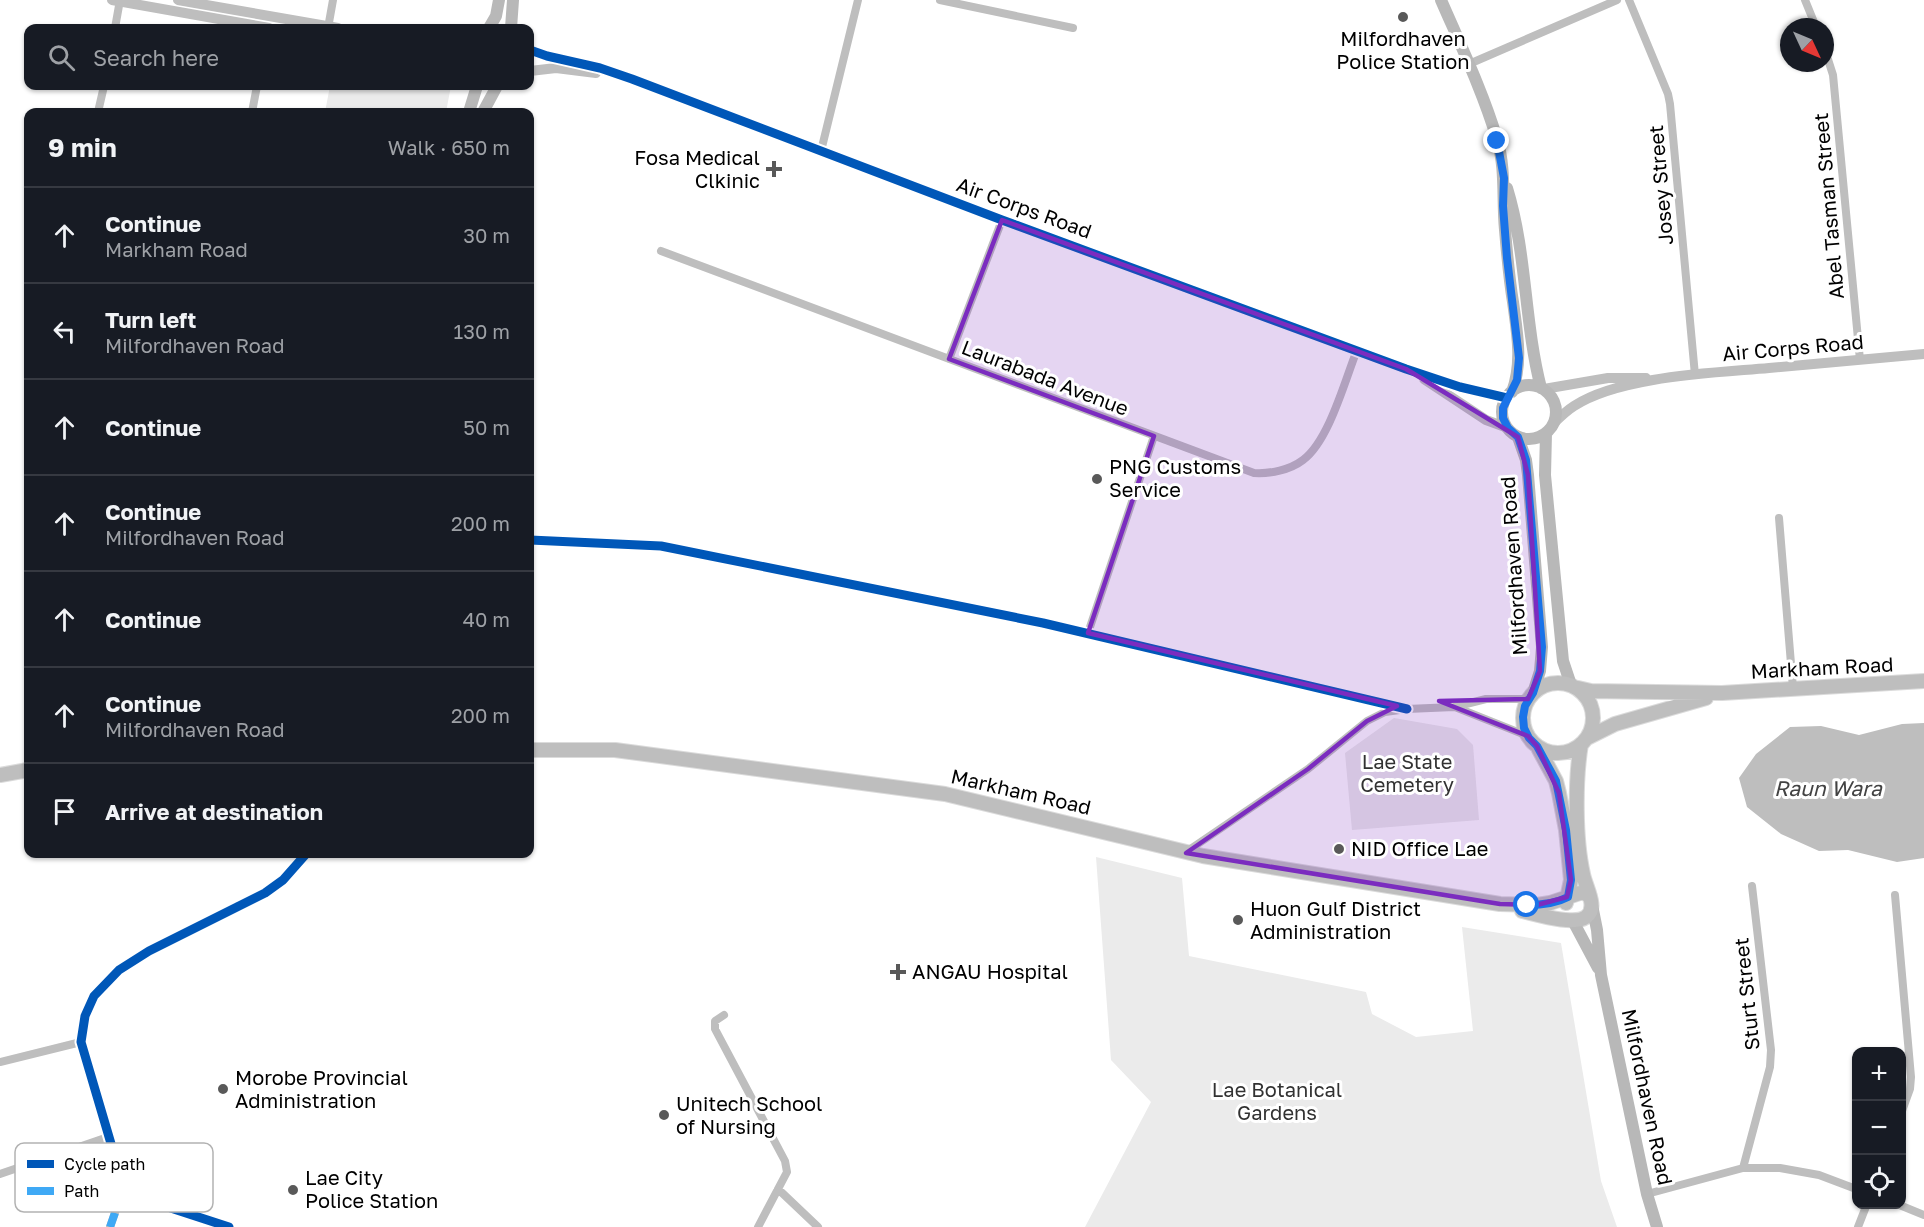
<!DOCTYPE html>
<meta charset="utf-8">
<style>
body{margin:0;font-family:"Golos Text",sans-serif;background:#242831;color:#f1f3f6}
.controls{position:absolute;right:18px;bottom:18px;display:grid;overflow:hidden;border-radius:12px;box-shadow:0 2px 4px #0004}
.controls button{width:54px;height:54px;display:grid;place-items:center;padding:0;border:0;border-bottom:2px solid #363941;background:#171b24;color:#f1f3f6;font:30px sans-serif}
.compass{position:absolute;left:1780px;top:18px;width:54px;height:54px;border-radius:50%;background:#171b24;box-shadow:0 2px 4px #0004;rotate:134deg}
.stop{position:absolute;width:18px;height:18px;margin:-14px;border:4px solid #1a73e8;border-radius:50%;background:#fff}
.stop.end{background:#1a73e8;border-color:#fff;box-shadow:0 2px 6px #0008}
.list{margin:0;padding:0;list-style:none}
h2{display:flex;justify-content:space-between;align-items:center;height:78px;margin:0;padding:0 24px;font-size:26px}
h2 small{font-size:20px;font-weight:400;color:#9ea1a6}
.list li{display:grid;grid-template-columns:39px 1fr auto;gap:18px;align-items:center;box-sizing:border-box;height:96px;padding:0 24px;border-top:2px solid #363941}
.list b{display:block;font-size:22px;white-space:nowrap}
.list p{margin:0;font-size:20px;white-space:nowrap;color:#9ea1a6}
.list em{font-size:20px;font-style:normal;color:#9ea1a6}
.icon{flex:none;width:33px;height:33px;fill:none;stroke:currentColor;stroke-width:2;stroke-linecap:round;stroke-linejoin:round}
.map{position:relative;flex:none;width:1924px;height:1227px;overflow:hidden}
.search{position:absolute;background:#171b24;box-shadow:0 2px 4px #0004;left:24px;top:24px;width:510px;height:66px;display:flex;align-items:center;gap:15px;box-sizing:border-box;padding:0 21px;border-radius:12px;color:#9ea1a6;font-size:22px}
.panel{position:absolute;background:#171b24;box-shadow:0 2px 4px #0004;left:24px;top:108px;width:510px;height:750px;border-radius:12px}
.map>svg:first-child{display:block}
.green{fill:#ebebeb}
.water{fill:#bebebe}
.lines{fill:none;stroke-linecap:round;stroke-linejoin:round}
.primary-casing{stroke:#dbdbdb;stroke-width:16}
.minor{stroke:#bebebe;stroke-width:8}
.tertiary{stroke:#bebebe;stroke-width:10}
.secondary{stroke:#b8b8b8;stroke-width:12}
.primary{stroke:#bebebe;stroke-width:14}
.quiet{stroke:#3fa9f5;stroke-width:8;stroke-dasharray:15 8;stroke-linecap:butt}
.cycleway-casing{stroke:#fff;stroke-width:13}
.cycleway{stroke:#0057b8;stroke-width:9}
.route{stroke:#1a73e8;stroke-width:8}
.marked{fill:#7b2cbf;fill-opacity:0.2;stroke:#7b2cbf;stroke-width:4.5;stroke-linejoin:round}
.poi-dot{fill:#595959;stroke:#fff;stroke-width:2}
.labels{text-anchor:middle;stroke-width:6;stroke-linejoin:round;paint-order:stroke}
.poi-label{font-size:20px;fill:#000;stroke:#fff;text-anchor:start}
.street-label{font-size:20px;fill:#000;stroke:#fff}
.park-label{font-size:20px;fill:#323232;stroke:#fff}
.water-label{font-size:21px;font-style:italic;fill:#434343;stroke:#fff}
.key{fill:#fff;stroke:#b2b2b2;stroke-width:1.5}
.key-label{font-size:16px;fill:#000}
</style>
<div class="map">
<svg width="1924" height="1227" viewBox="0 0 1924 1227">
<rect width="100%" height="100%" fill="#fff"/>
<!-- green -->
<path class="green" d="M 330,86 L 451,86 L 446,112 L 325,112 Z
M 1394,718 L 1457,729 L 1473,745 L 1479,820 L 1352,830 L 1345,753 Z
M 1096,857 L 1182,878 L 1189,956 L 1366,992 L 1372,1014 L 1416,1037 L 1473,1031 L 1462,927 L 1561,943 L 1601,1181 L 1617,1227 L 1085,1227 L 1151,1102 L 1111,1060 Z"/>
<!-- water -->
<path class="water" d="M 1924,723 L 1924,858 L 1897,862 L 1848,850 L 1819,851 L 1781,834 L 1747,807 L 1739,778 L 1756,754 L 1790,727 L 1821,726 L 1859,735 L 1902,724 Z"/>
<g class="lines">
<!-- primary casing -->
<g class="primary-casing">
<path id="primary" d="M1523 718a35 35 0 1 1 70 0a35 35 0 1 1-70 0Z
M 1578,688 L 1591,691 L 1722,693 L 1924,681
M 1587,738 L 1615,724 L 1706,698
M 1537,746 L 1556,781 L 1559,793 L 1566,830 L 1571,880 L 1566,903
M 530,750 L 615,750 L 945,794 L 1203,856 L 1500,904 L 1537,905 L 1550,903 L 1580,893 L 1585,893 L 1590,897
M 0,775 L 28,770
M 1522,911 C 1536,914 1574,926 1586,917 C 1599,908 1585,886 1583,874 C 1575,839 1575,780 1581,744"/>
</g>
<!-- minor -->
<path class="minor" d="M 940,0 L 1073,28
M 1629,0 L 1668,94 L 1670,104 L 1695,375
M 1805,0 L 1816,27
M 115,28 L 120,0
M 328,28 L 333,0
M 1825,50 L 1833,75 L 1860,360
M 1469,64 L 1617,0
M 98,112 L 104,86
M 252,112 L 257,86
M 821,151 L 858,0
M 661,251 L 1254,473 C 1270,474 1290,470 1303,460 C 1329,441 1345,380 1357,350
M 949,359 L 1002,220
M 1779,518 L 1793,688
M 530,540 L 661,546 L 1043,623 L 1407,709
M 1088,633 L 1154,436
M 1455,707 L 1528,736
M 1186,852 L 1308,769 L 1367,721 L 1385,712 L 1407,709 L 1454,707 L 1486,699 L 1528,699
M 1895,895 L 1911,1077 L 1910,1089 L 1902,1111
M 724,1015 L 715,1021 L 715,1029 L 785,1161 L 787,1172 L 758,1227
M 0,1062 L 81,1042
M 1743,1168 L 1770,1067 L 1771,1050 L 1752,886
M 0,1174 L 108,1137
M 778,1189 L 818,1227
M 1647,1194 L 1743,1168 L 1780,1168 L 1819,1175 L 1856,1189
M 1897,1204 L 1924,1215
M 110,1227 L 117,1207 L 132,1190
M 1858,1227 L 1867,1204"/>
<!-- tertiary -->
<path class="tertiary" d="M 112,0 L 269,28
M 178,0 L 338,28
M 530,50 L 547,56 L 600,68 L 632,79 L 1002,220 L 1406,369 L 1460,387 L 1507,398
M 530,71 L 556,68 L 596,73
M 1424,379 L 1486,420 L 1508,428
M 1544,389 L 1608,378 L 1646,378
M 1553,424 C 1559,418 1566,411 1574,406 C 1620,376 1714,373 1769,368 C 1821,363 1872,359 1924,354
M 229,1227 L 143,1199 L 129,1186 L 117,1164 L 81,1042 L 85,1016 L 94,996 L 119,970 L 149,951 L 265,893 L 283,880 L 306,854"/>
<!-- secondary -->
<path class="secondary" d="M 1441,0 C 1461,46 1483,92 1497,139 C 1506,169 1502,199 1505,230 C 1507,254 1509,278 1513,302 C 1517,332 1523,362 1512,392
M 489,28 L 496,16 L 499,0
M 511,28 L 513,0
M 469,112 L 477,86
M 483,112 L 497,86
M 1507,188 C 1527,253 1524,322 1541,388
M1502 412a27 27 0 1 1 54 0a27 27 0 1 1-54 0Z
M 1546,433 L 1545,475 L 1563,661 L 1571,685
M 1518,437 L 1526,460 L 1528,475 L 1542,647 L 1540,671 L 1533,693
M 1592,905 L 1597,930 L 1601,975 L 1647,1194 L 1657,1227
M 1573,921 L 1598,968"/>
<!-- primary -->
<use href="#primary" class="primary"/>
<!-- quiet -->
<path class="quiet" d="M 110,1227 L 117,1207 L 132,1190"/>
<!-- cycleway casing -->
<g class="cycleway-casing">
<path id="cycleway" d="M 530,50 L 547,56 L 600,68 L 632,79 L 1002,220 L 1406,369 L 1460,387 L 1507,398
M 530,540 L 661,546 L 1043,623 L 1407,709
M 229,1227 L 143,1199 L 129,1186 L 117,1164 L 81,1042 L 85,1016 L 94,996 L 119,970 L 149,951 L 265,893 L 283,880 L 306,854"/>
</g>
<!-- cycleway -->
<use href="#cycleway" class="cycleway"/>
</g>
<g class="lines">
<!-- route -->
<path class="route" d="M 1497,141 L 1504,178 L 1503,206 L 1507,258 L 1519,358 L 1517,380 L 1503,408 L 1503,418 L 1508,428 L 1518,437 L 1526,460 L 1542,647 L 1540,671 L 1533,693 L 1525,706 L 1523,717 L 1524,728 L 1529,738 L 1537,746 L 1556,781 L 1566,830 L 1571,880 L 1568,897 C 1555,904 1541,905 1527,905"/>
</g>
<!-- marked area -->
<path class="marked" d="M 1002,220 L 1406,369 L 1518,437 L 1528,475 L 1540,671 L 1528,699 L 1439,701 L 1528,736 L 1537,746 L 1559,793 L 1571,880 L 1567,897 L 1537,905 L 1500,904 L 1186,853 L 1308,769 L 1367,721 L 1397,706 L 1088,633 L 1154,436 L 949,359 Z"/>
<!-- markers -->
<g class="poi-dot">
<circle cx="1403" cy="17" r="6"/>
<path d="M771 160h6v6h6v6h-6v6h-6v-6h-6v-6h6z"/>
<circle cx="1097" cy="479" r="6"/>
<circle cx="1339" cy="849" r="6"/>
<circle cx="1238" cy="920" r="6"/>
<path d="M895 963h6v6h6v6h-6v6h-6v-6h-6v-6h6z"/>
<circle cx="223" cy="1089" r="6"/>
<circle cx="664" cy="1115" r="6"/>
<circle cx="293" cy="1190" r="6"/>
</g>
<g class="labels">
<!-- poi labels -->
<g class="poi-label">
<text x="1403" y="46" text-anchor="middle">Milfordhaven<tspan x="1403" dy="23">Police Station</tspan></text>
<text x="760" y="165" text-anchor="end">Fosa Medical<tspan x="760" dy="23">Clkinic</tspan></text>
<text x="1109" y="474">PNG Customs<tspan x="1109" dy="23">Service</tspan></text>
<text x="1351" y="856">NID Office Lae</text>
<text x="1250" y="916">Huon Gulf District<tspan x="1250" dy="23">Administration</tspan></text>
<text x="912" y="979">ANGAU Hospital</text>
<text x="235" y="1085">Morobe Provincial<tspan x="235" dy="23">Administration</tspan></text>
<text x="676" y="1111">Unitech School<tspan x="676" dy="23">of Nursing</tspan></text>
<text x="305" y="1185">Lae City<tspan x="305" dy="23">Police Station</tspan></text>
</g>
<!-- street labels -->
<g class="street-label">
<text transform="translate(1661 185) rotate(-95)" y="7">Josey Street</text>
<text transform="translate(1829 206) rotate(-95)" y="7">Abel Tasman Street</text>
<text transform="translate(1024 208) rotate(20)" y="7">Air Corps Road</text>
<text transform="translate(1793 348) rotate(-5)" y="7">Air Corps Road</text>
<text transform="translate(1045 378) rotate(21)" y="7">Laurabada Avenue</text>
<text transform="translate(1514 566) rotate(-94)" y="7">Milfordhaven Road</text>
<text transform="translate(1822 668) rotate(-3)" y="7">Markham Road</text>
<text transform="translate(1021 792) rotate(13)" y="7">Markham Road</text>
<text transform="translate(1747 994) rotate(-96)" y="7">Sturt Street</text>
<text transform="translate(1647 1097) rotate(78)" y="7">Milfordhaven Road</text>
</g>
<!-- park labels -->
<g class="park-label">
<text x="1407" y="769">Lae State<tspan x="1407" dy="23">Cemetery</tspan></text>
<text x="1277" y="1097">Lae Botanical<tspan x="1277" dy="23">Gardens</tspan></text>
</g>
<!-- water labels -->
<g class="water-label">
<text x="1828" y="796">Raun Wara</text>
</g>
</g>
<!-- legend -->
<rect x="15" y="1143" width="198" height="69" rx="9" class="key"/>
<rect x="27" y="1160" width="27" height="8" fill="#0057b8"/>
<rect x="27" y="1187" width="27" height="8" fill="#3fa9f5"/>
<g class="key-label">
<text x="64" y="1170">Cycle path</text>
<text x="64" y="1197">Path</text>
</g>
</svg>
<div class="controls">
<button>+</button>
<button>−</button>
<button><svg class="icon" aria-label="locate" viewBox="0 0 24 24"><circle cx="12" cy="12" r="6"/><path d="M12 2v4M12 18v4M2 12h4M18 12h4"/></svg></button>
</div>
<svg class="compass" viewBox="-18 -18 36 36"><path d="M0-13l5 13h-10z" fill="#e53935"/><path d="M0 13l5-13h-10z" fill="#9ea1a6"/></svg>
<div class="stop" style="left:1527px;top:905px"></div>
<div class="stop end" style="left:1497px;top:141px"></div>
<div class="search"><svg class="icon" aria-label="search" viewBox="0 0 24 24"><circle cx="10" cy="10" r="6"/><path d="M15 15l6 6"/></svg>Search here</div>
<section class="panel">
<h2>9 min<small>Walk · 650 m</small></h2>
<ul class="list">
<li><svg class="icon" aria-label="ahead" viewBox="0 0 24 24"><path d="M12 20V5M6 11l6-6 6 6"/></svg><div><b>Continue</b><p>Markham Road</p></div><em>30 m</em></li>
<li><svg class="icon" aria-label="left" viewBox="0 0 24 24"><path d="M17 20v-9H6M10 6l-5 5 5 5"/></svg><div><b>Turn left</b><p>Milfordhaven Road</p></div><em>130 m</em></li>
<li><svg class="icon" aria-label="ahead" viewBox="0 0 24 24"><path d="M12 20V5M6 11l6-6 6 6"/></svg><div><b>Continue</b></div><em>50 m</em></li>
<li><svg class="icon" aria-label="ahead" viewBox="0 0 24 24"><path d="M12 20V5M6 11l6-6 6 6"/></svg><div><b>Continue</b><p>Milfordhaven Road</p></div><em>200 m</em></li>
<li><svg class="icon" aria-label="ahead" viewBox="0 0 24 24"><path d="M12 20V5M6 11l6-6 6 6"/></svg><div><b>Continue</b></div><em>40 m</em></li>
<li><svg class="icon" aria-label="ahead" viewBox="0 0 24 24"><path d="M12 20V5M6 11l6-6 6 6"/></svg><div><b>Continue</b><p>Milfordhaven Road</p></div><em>200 m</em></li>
<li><svg class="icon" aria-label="arrive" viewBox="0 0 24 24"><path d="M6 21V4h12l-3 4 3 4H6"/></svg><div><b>Arrive at destination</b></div></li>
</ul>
</section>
</div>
